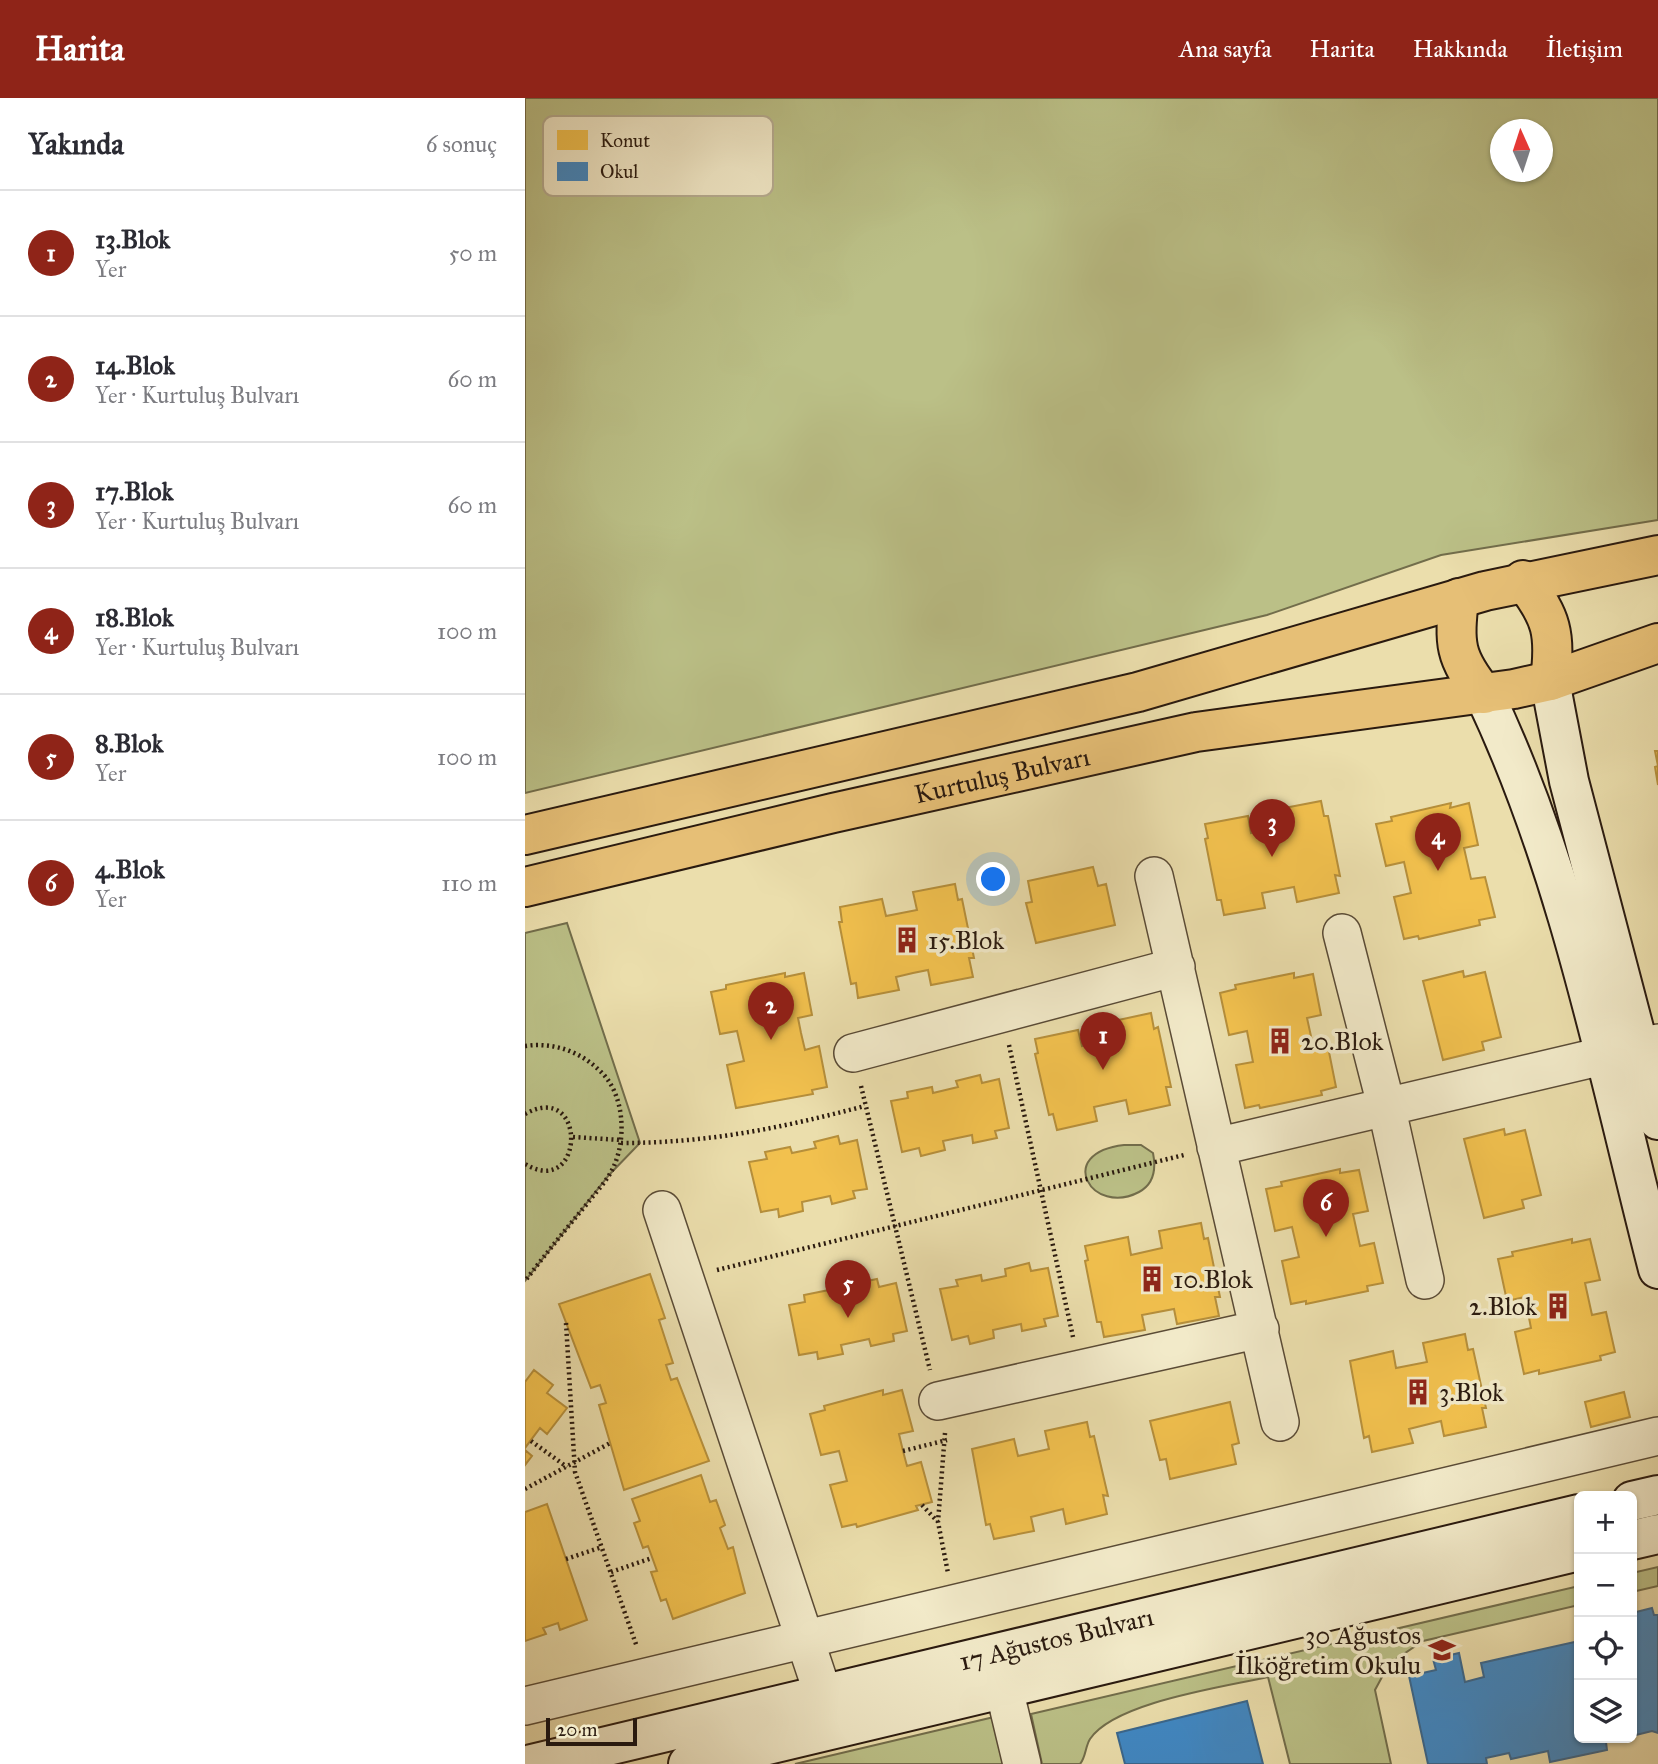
<!DOCTYPE html>
<html lang="tr">
<meta charset="utf-8">
<style>
body{margin:0;font-family:"IM FELL Great Primer",serif;background:#f2f2f3;color:#2b2b33}
.controls{position:absolute;right:21px;bottom:21px;display:grid;overflow:hidden;border-radius:10px;box-shadow:0 2px 5px #0004}
.controls button{width:63px;height:63px;display:grid;place-items:center;padding:0;border:0;border-bottom:2px solid #e1e1e2;background:#fff;color:#2b2b33;font:35px sans-serif}
.compass{position:absolute;left:965px;top:21px;width:63px;height:63px;border-radius:50%;background:#fff;box-shadow:0 2px 5px #0004;rotate:357deg}
.scale{position:absolute;left:21px;bottom:18px;width:91px;box-sizing:border-box;padding-left:7px;border:4px solid #2a1a0f;border-top:0;font-size:19px;line-height:24px;white-space:nowrap;color:#2a1a0f;-webkit-text-stroke:5px #f2eac9;paint-order:stroke}
.you{position:absolute;left:469px;top:782px;width:24px;height:24px;margin:-18px;border:5px solid #fff;border-radius:50%;background:#1a73e8;box-shadow:0 0 0 10px #1a73e833}
.badge{display:grid;place-items:center;width:46px;height:46px;border-radius:50%;background:#8f2418;color:#fff;font-size:23px;font-weight:700}
.pin{position:absolute;translate:-50% -58px;filter:drop-shadow(0 2px 4px #0008)}
.pin::after{content:'';position:absolute;top:37px;width:24px;height:21px;background:inherit;clip-path:polygon(0 0,100% 0,50% 100%)}
.list{margin:0;padding:0;list-style:none}
h2{display:flex;justify-content:space-between;align-items:center;height:91px;margin:0;padding:0 28px;font-size:30px}
h2 small{font-size:23px;font-weight:400;color:#7c7c81}
.list li{display:grid;grid-template-columns:46px 1fr auto;gap:21px;align-items:center;box-sizing:border-box;height:126px;padding:0 28px;border-top:2px solid #e1e1e2}
.list b{display:block;font-size:26px;white-space:nowrap}
.list p{margin:0;font-size:23px;white-space:nowrap;color:#7c7c81}
.list em{font-size:23px;font-style:normal;color:#7c7c81}
.icon{flex:none;width:38px;height:38px;fill:none;stroke:currentColor;stroke-width:2;stroke-linecap:round;stroke-linejoin:round}
.map{position:relative;flex:none;width:1133px;height:1666px;overflow:hidden}
header{display:flex;align-items:center;gap:42px;box-sizing:border-box;height:98px;padding:0 35px;background:#8f2418;color:#fff}
header strong{font-size:33px}
nav{display:flex;gap:38px;margin-inline-start:auto;font-size:24px}
main{display:flex}
aside{flex:1;background:#fff}
.map>svg:first-child{display:block}
.green{fill:#bbc087;stroke:#726d4b;stroke-width:2;fill-rule:evenodd}
.homes{fill:#f2c14e;stroke:#b68f3b;stroke-width:2}
.schools{fill:#3f88c5;stroke:#39678e;stroke-width:2}
.lines{fill:none;stroke-linecap:round;stroke-linejoin:round}
.street-casing{stroke:#5a4b36;stroke-width:40}
.secondary-casing{stroke:#2a1a0f;stroke-width:42}
.highway-casing{stroke:#2a1a0f;stroke-width:42}
.path{stroke:#2a1a0f;stroke-width:4.5;stroke-dasharray:2 3.5;stroke-linecap:butt}
.street{stroke:#f2eac9;stroke-width:37}
.secondary{stroke:#f2eac9;stroke-width:38}
.highway{stroke:#e6bf76;stroke-width:38}
.labels{text-anchor:middle;stroke-width:7;stroke-linejoin:round;paint-order:stroke}
.street-label{font-size:26px;fill:#2a1a0f;stroke:#f2eac9}
.poi-label{font-size:26px;fill:#2a1a0f;stroke:#f2eac9;text-anchor:start}
.key{fill:#f2eac9;stroke:#b6ac91;stroke-width:2}
.key-label{font-size:19px;fill:#2a1a0f}
</style>
<header>
<strong>Harita</strong>
<nav><a>Ana sayfa</a><a>Harita</a><a>Hakkında</a><a>İletişim</a></nav>
</header>
<main>
<aside>
<h2>Yakında<small>6 sonuç</small></h2>
<ul class="list">
<li><span class="badge">1</span><div><b>13.Blok</b><p>Yer</p></div><em>50 m</em></li>
<li><span class="badge">2</span><div><b>14.Blok</b><p>Yer · Kurtuluş Bulvarı</p></div><em>60 m</em></li>
<li><span class="badge">3</span><div><b>17.Blok</b><p>Yer · Kurtuluş Bulvarı</p></div><em>60 m</em></li>
<li><span class="badge">4</span><div><b>18.Blok</b><p>Yer · Kurtuluş Bulvarı</p></div><em>100 m</em></li>
<li><span class="badge">5</span><div><b>8.Blok</b><p>Yer</p></div><em>100 m</em></li>
<li><span class="badge">6</span><div><b>4.Blok</b><p>Yer</p></div><em>110 m</em></li>
</ul>
</aside>
<div class="map">
<svg width="1133" height="1666" viewBox="0 0 1133 1666">
<rect width="100%" height="100%" fill="#ebdeac"/>
<filter id="stains"><feTurbulence type="fractalNoise" baseFrequency=".00286" numOctaves="4"/><feColorMatrix values="0 0 0 0 .2 0 0 0 0 .09 0 0 0 0 .02 0 0 0 .5 -.17"/></filter>
<radialGradient id="worn" r=".72"><stop offset=".6" stop-color="#630" stop-opacity="0"/><stop offset="1" stop-color="#630" stop-opacity=".3"/></radialGradient>
<!-- green -->
<path class="green" d="M 0,0 L 1133,0 L 1133,422 L 916,457 L 742,517 L 0,695 ZM 976,32 L 1018,32 L 1018,74 L 976,74 Z
M 42,825 L 115,1045 L 84,1077 L 0,1183 L 0,835 Z
M 599,1047 L 616,1047 L 628,1055 C 631,1070 629,1086 614,1094 C 567,1119 529,1055 599,1047 Z
M 1133,1469 L 1133,1488 L 1107,1494 L 1107,1475 Z
M 1054,1488 L 1054,1507 L 898,1543 L 864,1566 L 850,1592 L 866,1666 L 765,1666 L 743,1579 C 699,1589 590,1604 565,1641 C 560,1649 561,1659 555,1666 L 517,1666 L 506,1616 Z
M 469,1619 L 479,1666 L 270,1666 Z"/>
<!-- homes -->
<path class="homes" d="M 1130,653 L 1133,653 L 1133,687 L 1130,669 L 1133,668 Z
M 796,703 L 799,718 L 803,718 L 815,778 L 810,777 L 814,795 L 772,804 L 769,789 L 737,795 L 740,810 L 699,817 L 696,802 L 692,802 L 680,741 L 683,740 L 680,726 L 723,718 L 726,735 L 757,729 L 754,711 Z
M 926,705 L 925,710 L 944,705 L 953,747 L 939,750 L 946,781 L 960,779 L 970,819 L 954,822 L 955,827 L 894,841 L 893,838 L 879,841 L 869,799 L 886,795 L 879,764 L 861,768 L 851,726 L 867,723 L 866,719 Z
M 568,769 L 573,788 L 581,786 L 590,827 L 511,845 L 501,805 L 507,804 L 503,783 Z
M 430,786 L 433,802 L 437,801 L 449,860 L 444,860 L 448,879 L 406,887 L 403,872 L 388,875 L 371,879 L 374,892 L 333,900 L 331,885 L 326,886 L 314,824 L 317,824 L 315,809 L 357,801 L 361,818 L 392,812 L 388,794 Z
M 938,873 L 939,879 L 960,874 L 976,939 L 957,944 L 959,952 L 918,962 L 898,883 Z
M 260,875 L 260,879 L 279,875 L 287,917 L 273,920 L 276,935 L 280,952 L 294,948 L 302,989 L 287,992 L 288,996 L 211,1010 L 202,967 L 219,963 L 212,933 L 195,936 L 186,894 L 201,891 L 201,887 Z
M 769,875 L 769,880 L 788,876 L 796,917 L 782,920 L 789,952 L 803,949 L 811,989 L 796,993 L 797,997 L 735,1010 L 734,1007 L 720,1010 L 711,967 L 728,964 L 722,933 L 704,937 L 695,895 L 711,891 L 710,887 Z
M 626,915 L 629,931 L 633,929 L 646,989 L 641,989 L 645,1007 L 604,1016 L 601,1002 L 569,1009 L 572,1023 L 532,1032 L 528,1016 L 524,1017 L 510,956 L 513,955 L 510,941 L 553,932 L 557,948 L 587,942 L 584,924 Z
M 455,977 L 457,985 L 474,981 L 484,1030 L 470,1033 L 472,1040 L 448,1045 L 447,1037 L 418,1043 L 420,1052 L 396,1058 L 394,1050 L 377,1054 L 366,1003 L 383,1000 L 382,994 L 407,989 L 408,995 L 433,989 L 431,983 Z
M 979,1031 L 980,1037 L 1000,1032 L 1016,1097 L 997,1102 L 999,1110 L 959,1120 L 939,1041 Z
M 313,1038 L 315,1046 L 332,1042 L 342,1091 L 328,1093 L 330,1100 L 307,1106 L 305,1098 L 277,1104 L 278,1113 L 254,1119 L 253,1111 L 236,1114 L 224,1064 L 242,1061 L 240,1054 L 265,1049 L 267,1055 L 291,1050 L 289,1044 Z
M 815,1071 L 815,1075 L 834,1072 L 843,1113 L 828,1116 L 835,1148 L 849,1145 L 858,1185 L 842,1188 L 843,1193 L 781,1206 L 781,1203 L 766,1206 L 757,1163 L 774,1159 L 767,1129 L 750,1133 L 741,1091 L 757,1088 L 756,1084 Z
M 676,1125 L 679,1141 L 683,1140 L 695,1199 L 690,1199 L 694,1218 L 652,1226 L 649,1211 L 617,1217 L 620,1232 L 579,1239 L 576,1224 L 572,1224 L 560,1163 L 563,1162 L 560,1148 L 603,1139 L 606,1157 L 637,1150 L 634,1133 Z
M 1047,1141 L 1047,1145 L 1065,1141 L 1075,1182 L 1060,1185 L 1067,1217 L 1081,1214 L 1090,1254 L 1075,1258 L 1076,1262 L 1014,1276 L 1014,1272 L 999,1276 L 990,1234 L 1006,1230 L 1000,1199 L 982,1203 L 973,1161 L 988,1158 L 987,1154 Z
M 504,1165 L 506,1173 L 523,1170 L 533,1218 L 519,1221 L 521,1228 L 497,1233 L 496,1226 L 468,1232 L 469,1240 L 445,1246 L 443,1238 L 427,1242 L 415,1191 L 433,1188 L 431,1182 L 456,1177 L 457,1183 L 481,1178 L 480,1171 Z
M 125,1176 L 140,1220 L 134,1222 L 148,1265 L 141,1267 L 146,1282 L 152,1280 L 184,1363 L 99,1392 L 74,1307 L 81,1305 L 75,1287 L 66,1290 L 34,1206 Z
M 352,1181 L 354,1189 L 371,1185 L 382,1233 L 368,1236 L 369,1243 L 346,1248 L 344,1241 L 316,1247 L 318,1256 L 293,1261 L 292,1254 L 274,1257 L 264,1207 L 280,1204 L 279,1197 L 304,1192 L 305,1198 L 330,1193 L 328,1186 Z
M 940,1236 L 943,1252 L 948,1251 L 961,1310 L 957,1310 L 961,1329 L 919,1338 L 916,1323 L 884,1331 L 888,1345 L 847,1354 L 844,1338 L 839,1340 L 825,1263 L 868,1253 L 871,1270 L 902,1264 L 898,1245 Z
M 9,1272 L 28,1287 L 22,1295 L 42,1310 L 22,1336 L 15,1330 L 0,1350 L 0,1284 Z
M 358,1292 L 358,1297 L 377,1292 L 388,1333 L 374,1336 L 378,1353 L 382,1368 L 396,1364 L 407,1404 L 391,1408 L 393,1412 L 332,1429 L 331,1426 L 317,1429 L 305,1387 L 322,1383 L 314,1353 L 296,1357 L 285,1316 L 300,1312 L 299,1308 Z
M 1099,1294 L 1105,1319 L 1066,1329 L 1060,1304 Z
M 705,1304 L 714,1345 L 707,1347 L 711,1366 L 645,1381 L 641,1361 L 635,1362 L 625,1323 Z
M 562,1324 L 565,1339 L 569,1338 L 583,1398 L 578,1397 L 582,1416 L 541,1426 L 538,1411 L 506,1419 L 509,1433 L 469,1441 L 465,1426 L 461,1427 L 447,1351 L 489,1341 L 493,1358 L 524,1351 L 520,1333 Z
M 0,1352 L 7,1358 L 0,1367 Z
M 176,1377 L 185,1404 L 191,1402 L 200,1427 L 195,1430 L 203,1451 L 208,1449 L 220,1495 L 148,1521 L 141,1501 L 136,1503 L 126,1474 L 132,1473 L 123,1448 L 118,1450 L 109,1425 L 115,1423 L 107,1401 Z
M 22,1406 L 62,1522 L 35,1532 L 33,1525 L 18,1530 L 21,1536 L 0,1543 L 0,1414 Z"/>
<!-- schools -->
<path class="schools" d="M 1127,1510 L 1129,1517 L 1133,1517 L 1133,1635 L 1127,1633 L 1107,1638 L 1107,1515 Z
M 1054,1543 L 1054,1640 L 1097,1640 L 1081,1644 L 1082,1652 L 1025,1664 L 1023,1653 L 986,1661 L 984,1655 L 961,1660 L 962,1666 L 903,1666 L 884,1578 L 911,1572 L 908,1561 L 934,1555 L 940,1584 L 959,1579 L 956,1565 Z
M 722,1603 L 738,1666 L 600,1666 L 592,1635 Z"/>
<g class="lines">
<!-- street casing -->
<g class="street-casing">
<path id="street" d="M 629,778 L 755,1324
M 817,835 L 861,1007 L 900,1182
M 328,955 L 651,869
M 691,1049 L 1133,945
M 137,1112 L 298,1596
M 413,1303 L 735,1231
M 479,1591 L 497,1666
M 0,1608 L 1133,1338"/>
</g>
<!-- secondary casing -->
<g class="secondary-casing">
<g id="secondary">
<path d="M 1025,583 L 1044,683 L 1133,1022"/>
<path d="M 959,596 C 1044,773 1084,981 1133,1171"/>
<path d="M 1107,1403 L 1133,1397"/>
<path d="M 1107,1442 L 1133,1436"/>
<path id="s1" d="M 7,1666 L 1054,1416"/>
<path d="M 163,1666 L 1054,1453"/>
</g>
</g>
<!-- highway casing -->
<g class="highway-casing">
<g id="highway">
<path d="M 998,482 C 1027,519 1031,536 1025,583"/>
<path d="M 934,500 C 929,546 929,559 959,596"/>
<path d="M 0,737 L 613,594 L 960,493 L 1133,457"/>
<path id="s2" d="M 0,789 L 308,715 L 671,634 L 989,591 L 1025,583 L 1133,545"/>
</g>
</g>
<!-- path -->
<path class="path" d="M 484,947 L 548,1239
M 0,948 C 28,944 54,953 74,972 C 99,994 102,1038 89,1068 C 83,1082 71,1094 61,1107 C 40,1132 20,1157 0,1183
M 336,988 L 405,1272
M 0,1016 C 63,981 60,1102 0,1066
M 48,1039 L 96,1042
M 96,1045 C 184,1045 256,1030 340,1008
M 192,1172 L 659,1057
M 41,1225 L 50,1374 L 112,1549
M 420,1335 L 413,1424 L 423,1475
M 6,1343 L 42,1369
M 378,1353 L 422,1342
M 0,1391 L 87,1344
M 397,1407 L 413,1424
M 41,1461 L 77,1449
M 86,1474 L 127,1460"/>
<!-- street -->
<use href="#street" class="street"/>
<!-- secondary -->
<use href="#secondary" class="secondary"/>
<!-- highway -->
<use href="#highway" class="highway"/>
</g>
<!-- icons -->
<defs>
<g id="building-bare" transform="scale(2.1)"><path d="M-4-6H4V6H1V3H-1V6H-4ZM-2.5-4.3h1.7v1.8h-1.7ZM.8-4.3h1.7v1.8H.8ZM-2.5-1h1.7V.8h-1.7ZM.8-1h1.7V.8H.8Z" fill="#8f2418" stroke="#f2eac9" stroke-width="2.5" paint-order="stroke"/></g>
<g id="school-bare" transform="scale(2.1)"><path d="M0-5L7-2L0 1L-7-2ZM-4 1L0 2.5L4 1V4Q0 6-4 4Z" fill="#8f2418" stroke="#f2eac9" stroke-width="2.5" paint-order="stroke"/></g>
</defs>
<g fill-rule="evenodd">
<use href="#building-bare" x="382" y="842"/>
<use href="#building-bare" x="755" y="943"/>
<use href="#building-bare" x="627" y="1181"/>
<use href="#building-bare" x="1033" y="1208"/>
<use href="#building-bare" x="893" y="1294"/>
<use href="#school-bare" x="917" y="1552"/>
</g>
<g class="labels">
<!-- street labels -->
<g class="street-label">
<text dy="9" stroke="none"><textPath href="#s2" startOffset="490">Kurtuluş Bulvarı</textPath></text>
<text dy="9" stroke="none"><textPath href="#s1" startOffset="539">17 Ağustos Bulvarı</textPath></text>
</g>
<!-- poi labels -->
<g class="poi-label">
<text x="403" y="851">15.Blok</text>
<text x="776" y="952">20.Blok</text>
<text x="648" y="1190">10.Blok</text>
<text x="1012" y="1217" text-anchor="end">2.Blok</text>
<text x="914" y="1303">3.Blok</text>
<text x="896" y="1546" text-anchor="end">30 Ağustos<tspan x="896" dy="30">İlköğretim Okulu</tspan></text>
</g>
</g>
<!-- legend -->
<rect x="18" y="18" width="230" height="80" rx="10" class="key"/>
<rect x="32" y="32" width="31" height="20" fill="#f2c14e"/>
<rect x="32" y="64" width="31" height="19" fill="#3f88c5"/>
<g class="key-label">
<text x="75" y="49">Konut</text>
<text x="75" y="80">Okul</text>
</g>
<rect width="100%" height="100%" filter="url(#stains)"/>
<rect width="100%" height="100%" fill="url(#worn)"/>
</svg>
<div class="controls">
<button>+</button>
<button>−</button>
<button><svg class="icon" aria-label="locate" viewBox="0 0 24 24"><circle cx="12" cy="12" r="6"/><path d="M12 2v4M12 18v4M2 12h4M18 12h4"/></svg></button>
<button><svg class="icon" aria-label="layers" viewBox="0 0 24 24"><path d="M12 4l9 5-9 5-9-5zM3 14l9 5 9-5"/></svg></button>
</div>
<svg class="compass" viewBox="-18 -18 36 36"><path d="M0-13l5 13h-10z" fill="#e53935"/><path d="M0 13l5-13h-10z" fill="#7c7c81"/></svg>
<div class="scale">20 m</div>
<div class="you"></div>
<div class="pin badge" style="left:578px;top:972px">1</div>
<div class="pin badge" style="left:246px;top:942px">2</div>
<div class="pin badge" style="left:747px;top:759px">3</div>
<div class="pin badge" style="left:913px;top:773px">4</div>
<div class="pin badge" style="left:323px;top:1220px">5</div>
<div class="pin badge" style="left:801px;top:1139px">6</div>
</div>
</main>
